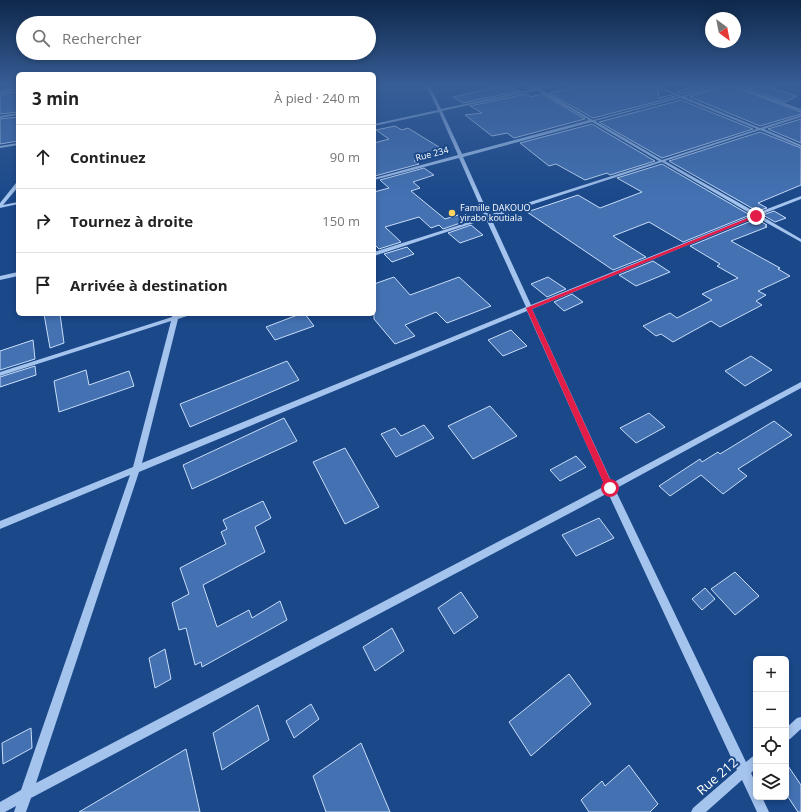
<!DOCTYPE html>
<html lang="fr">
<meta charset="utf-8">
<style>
body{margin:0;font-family:"Open Sans",sans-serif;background:#f2f2f2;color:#222}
.controls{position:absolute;right:12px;bottom:12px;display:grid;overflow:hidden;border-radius:6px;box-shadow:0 2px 6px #0003}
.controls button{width:36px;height:36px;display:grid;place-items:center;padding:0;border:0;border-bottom:1px solid #e0e0e0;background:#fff;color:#222;font:20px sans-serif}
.compass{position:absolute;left:705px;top:12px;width:36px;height:36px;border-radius:50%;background:#fff;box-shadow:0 2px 6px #0003;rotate:148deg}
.stop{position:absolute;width:12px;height:12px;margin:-9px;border:3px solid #e11d48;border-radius:50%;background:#fff}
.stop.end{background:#e11d48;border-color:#fff;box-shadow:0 1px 4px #0008}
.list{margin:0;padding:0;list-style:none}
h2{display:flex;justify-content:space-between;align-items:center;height:52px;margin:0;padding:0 16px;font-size:17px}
h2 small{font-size:13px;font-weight:400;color:#767676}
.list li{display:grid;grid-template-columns:26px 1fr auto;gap:12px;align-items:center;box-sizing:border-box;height:64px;padding:0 16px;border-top:1px solid #e0e0e0}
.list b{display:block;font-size:15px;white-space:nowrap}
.list em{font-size:13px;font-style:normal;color:#767676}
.icon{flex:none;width:22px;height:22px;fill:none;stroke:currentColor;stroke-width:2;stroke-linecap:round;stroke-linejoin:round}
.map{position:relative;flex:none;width:801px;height:812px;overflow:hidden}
.search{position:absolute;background:#fff;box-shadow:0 2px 6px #0003;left:16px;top:16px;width:360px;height:44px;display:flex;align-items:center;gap:10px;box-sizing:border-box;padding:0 14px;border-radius:22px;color:#767676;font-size:15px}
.panel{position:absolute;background:#fff;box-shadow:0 2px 6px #0003;left:16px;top:72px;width:360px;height:244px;border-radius:6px}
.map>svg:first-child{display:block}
.building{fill:#4371b2;stroke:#c9def9}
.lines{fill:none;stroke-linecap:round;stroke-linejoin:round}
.minor{fill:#a4c3ed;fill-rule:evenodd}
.route{fill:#e11d48}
.poi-dot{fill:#fed560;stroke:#1a4889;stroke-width:1.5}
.labels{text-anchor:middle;stroke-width:4;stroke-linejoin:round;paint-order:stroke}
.far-street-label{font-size:9px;fill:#fff;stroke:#1a4889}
.far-poi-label{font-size:9px;fill:#fff;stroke:#1a4889;text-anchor:start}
.near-street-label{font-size:13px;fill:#fff;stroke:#1a4889}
</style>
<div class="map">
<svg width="801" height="812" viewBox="0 0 801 812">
<rect width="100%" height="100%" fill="#1a4889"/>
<!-- building -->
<path class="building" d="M 506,85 L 519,91 L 463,103 L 453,97 Z
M 585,85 L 651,85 L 658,89 L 659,98 L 670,95 L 675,97 L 593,118 L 549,93 Z
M 702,85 L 715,85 L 682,94 L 677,92 Z
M 729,85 L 801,112 L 801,114 L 760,126 L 690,97 Z
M 740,85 L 761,85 L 797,96 L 785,102 Z
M 18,92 L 18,112 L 0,114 L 0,94 Z
M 526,94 L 531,97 L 542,94 L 585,119 L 514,138 L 507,133 L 492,136 L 465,115 L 482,113 L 470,106 Z
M 681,100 L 753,129 L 662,158 L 599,122 Z
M 18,117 L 18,141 L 0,144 L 0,119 Z
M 801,119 L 801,143 L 768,129 Z
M 592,124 L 655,161 L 610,175 L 607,173 L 585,180 L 556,164 L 549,166 L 520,143 Z
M 395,126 L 402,130 L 408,128 L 447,152 L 414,161 L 419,164 L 375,176 L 374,175 L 374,143 L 389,139 L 376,130 Z
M 760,132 L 801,148 L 801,185 L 758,203 L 767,208 L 757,211 L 669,161 Z
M 662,164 L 750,215 L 683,242 L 649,222 L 613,236 L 646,257 L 613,270 L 527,212 L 578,195 L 600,208 L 642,192 L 617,178 Z
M 424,168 L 434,175 L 413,182 L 420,188 L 411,191 L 445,219 L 458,215 L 466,221 L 443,229 L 439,225 L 431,228 L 419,217 L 385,227 L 401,242 L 379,249 L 374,244 L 374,192 L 389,188 L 380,180 Z
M 774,211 L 786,218 L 775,222 L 763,215 Z
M 756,219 L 767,225 L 765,226 L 767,227 L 731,241 L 780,268 L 778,269 L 790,276 L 758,291 L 766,295 L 756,301 L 762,305 L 720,327 L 711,321 L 673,342 L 661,334 L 656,336 L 643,326 L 670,313 L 677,318 L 712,300 L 702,294 L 738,278 L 717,266 L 720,264 L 690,246 Z
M 471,225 L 483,235 L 460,243 L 448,233 Z
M 407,247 L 414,254 L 392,262 L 384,254 Z
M 653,261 L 670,272 L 636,286 L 619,275 Z
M 394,277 L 410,295 L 459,277 L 491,306 L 447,323 L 436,312 L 405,325 L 415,336 L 395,344 L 374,319 L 374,284 Z
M 548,277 L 566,289 L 547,297 L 531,284 Z
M 572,294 L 583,302 L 564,311 L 554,302 Z
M 44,314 L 60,314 L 64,343 L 50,348 Z
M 300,314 L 305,314 L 314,326 L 275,340 L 266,327 Z
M 511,330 L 527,346 L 503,356 L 488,340 Z
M 33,340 L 35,359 L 0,370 L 0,351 Z
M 751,356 L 772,370 L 745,386 L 725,371 Z
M 287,361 L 299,380 L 190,427 L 180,404 Z
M 35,366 L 36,375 L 0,387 L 0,377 Z
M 86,370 L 89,385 L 129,371 L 134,386 L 59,412 L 54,381 Z
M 490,406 L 517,436 L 473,459 L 448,426 Z
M 649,413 L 665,427 L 636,443 L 620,428 Z
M 284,418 L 297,441 L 192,489 L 183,465 Z
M 774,421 L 792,435 L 738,469 L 747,476 L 723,494 L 701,475 L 670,496 L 659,486 L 700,459 L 702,462 L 718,452 L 720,454 Z
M 424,425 L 434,438 L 396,457 L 381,434 L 395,428 L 401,436 Z
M 345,448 L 379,507 L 345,524 L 313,462 Z
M 576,456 L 586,467 L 560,481 L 550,470 Z
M 263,501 L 271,518 L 255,527 L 265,552 L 203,585 L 217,627 L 249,610 L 252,618 L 280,601 L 287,620 L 202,667 L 201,662 L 195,665 L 186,628 L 179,630 L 172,603 L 189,594 L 180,568 L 226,544 L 221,532 L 227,529 L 223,520 Z
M 599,518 L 614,538 L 576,556 L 562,535 Z
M 735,572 L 759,596 L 735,615 L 711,589 Z
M 705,588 L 715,599 L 702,610 L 692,599 Z
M 461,592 L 478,617 L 454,634 L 438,608 Z
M 392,628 L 404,651 L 375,671 L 363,647 Z
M 165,649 L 171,679 L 155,688 L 149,658 Z
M 569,674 L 591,704 L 531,756 L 509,722 Z
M 311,704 L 319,719 L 294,738 L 286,721 Z
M 258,705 L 269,740 L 222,770 L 213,733 Z
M 31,728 L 32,748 L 3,764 L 2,743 Z
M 361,743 L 390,812 L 326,812 L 313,776 Z
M 186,749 L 200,812 L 79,812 Z
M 786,763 L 801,785 L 801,812 L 798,812 L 786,794 Z
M 629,765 L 658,804 L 650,812 L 589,812 L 581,800 L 602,781 L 605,786 Z"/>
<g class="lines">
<!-- minor -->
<path class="minor" d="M 426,85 L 429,85 L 441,109 L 534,89 L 529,85 L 533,85 L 538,88 L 551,85 L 557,85 L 540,89 L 593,120 L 679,97 L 652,85 L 656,85 L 682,96 L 721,85 L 727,85 L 685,97 L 760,128 L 801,115 L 801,117 L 764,129 L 801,145 L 801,147 L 760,130 L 665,161 L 757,213 L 801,196 L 801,199 L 760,215 L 801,239 L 801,242 L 756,217 L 532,309 L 612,483 L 801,382 L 801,388 L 615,489 L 746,762 L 752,757 L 756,755 L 756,768 L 751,773 L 756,784 L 756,797 L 762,797 L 769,812 L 757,812 L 742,780 L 706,812 L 691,812 L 693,808 L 737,770 L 608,493 L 31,798 L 26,812 L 14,812 L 16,806 L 5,812 L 0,812 L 0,802 L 21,790 L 130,475 L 0,529 L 0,521 L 133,467 L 171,321 L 0,376 L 0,372 L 172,317 L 173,314 L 179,314 L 179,315 L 191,314 L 190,315 L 178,319 L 142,463 L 526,307 L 486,219 L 374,256 L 374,252 L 485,217 L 459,158 L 374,180 L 374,178 L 458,155 L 439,112 L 374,126 L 374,124 L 438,110 ZM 537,90 L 589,120 L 462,154 L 442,111 ZM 681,98 L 757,129 L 662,160 L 595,121 ZM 592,122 L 659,161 L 489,215 L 463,157 ZM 662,162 L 753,215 L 531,305 L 491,218 ZM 527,311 L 605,486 L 36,783 L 139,472 Z
M 730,85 L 735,85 L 801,109 L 801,111 Z
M 18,88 L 18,90 L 0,93 L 0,91 Z
M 18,113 L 18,115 L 0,118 L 0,116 Z
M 18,143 L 18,145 L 0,148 L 0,146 Z
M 16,183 L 18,183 L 18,187 L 3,205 L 18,202 L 18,204 L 0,208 L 0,203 Z
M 18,272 L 18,276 L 0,280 L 0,276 Z
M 801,717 L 801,729 L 790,739 L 786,741 L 786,728 L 797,718 Z"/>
</g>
<!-- sky -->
<linearGradient id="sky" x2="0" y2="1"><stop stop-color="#0e284b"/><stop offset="0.43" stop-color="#385e97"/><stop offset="1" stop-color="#385e97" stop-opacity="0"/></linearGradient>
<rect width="801" height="199" fill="url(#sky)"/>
<!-- route -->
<path class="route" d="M 755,215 L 759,216 L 532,309 L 614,488 L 612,491 L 607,491 L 526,308 Z"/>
<!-- markers -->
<circle class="poi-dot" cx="452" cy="213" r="4"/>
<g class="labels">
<!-- far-street labels -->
<g class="far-street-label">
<text transform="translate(432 154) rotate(-15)" y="3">Rue 234</text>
</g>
<!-- far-poi labels -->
<g class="far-poi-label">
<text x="460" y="211">Famille DAKOUO<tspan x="460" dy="10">yirabo koutiala</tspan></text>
</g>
<!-- near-street labels -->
<g class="near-street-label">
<text transform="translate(717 776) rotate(-41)" y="5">Rue 212</text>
</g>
</g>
</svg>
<div class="controls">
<button>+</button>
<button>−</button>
<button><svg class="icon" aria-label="locate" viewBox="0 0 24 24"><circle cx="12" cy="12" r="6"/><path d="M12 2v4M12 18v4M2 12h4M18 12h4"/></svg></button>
<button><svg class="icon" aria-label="layers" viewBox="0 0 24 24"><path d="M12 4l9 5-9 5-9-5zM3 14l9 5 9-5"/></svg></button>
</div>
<svg class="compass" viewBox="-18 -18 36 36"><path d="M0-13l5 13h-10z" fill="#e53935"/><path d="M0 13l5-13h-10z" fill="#767676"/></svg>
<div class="stop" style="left:610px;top:488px"></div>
<div class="stop end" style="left:756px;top:216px"></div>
<div class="search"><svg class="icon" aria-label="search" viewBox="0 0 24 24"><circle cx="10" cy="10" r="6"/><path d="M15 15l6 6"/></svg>Rechercher</div>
<section class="panel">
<h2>3 min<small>À pied · 240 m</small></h2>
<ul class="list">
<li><svg class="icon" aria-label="ahead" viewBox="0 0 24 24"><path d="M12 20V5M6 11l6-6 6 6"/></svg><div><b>Continuez</b></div><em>90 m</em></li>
<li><svg class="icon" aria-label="right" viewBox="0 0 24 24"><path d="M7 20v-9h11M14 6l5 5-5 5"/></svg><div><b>Tournez à droite</b></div><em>150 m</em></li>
<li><svg class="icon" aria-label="arrive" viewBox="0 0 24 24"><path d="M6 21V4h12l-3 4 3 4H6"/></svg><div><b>Arrivée à destination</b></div></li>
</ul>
</section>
</div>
